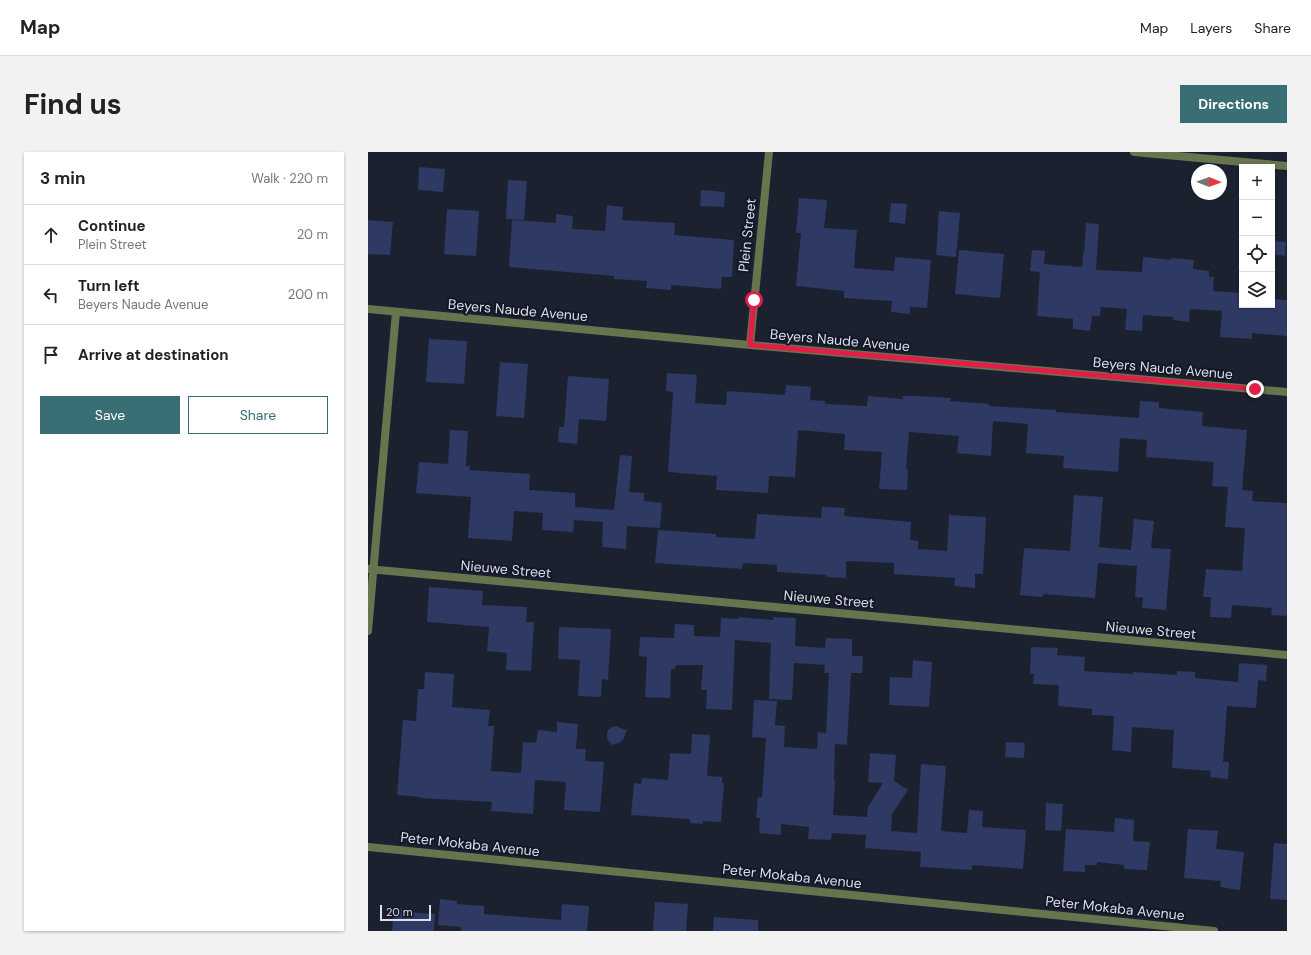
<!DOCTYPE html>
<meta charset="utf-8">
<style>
body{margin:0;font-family:"DM Sans",sans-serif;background:#f2f2f2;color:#222}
.controls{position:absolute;right:12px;top:12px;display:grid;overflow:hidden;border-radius:0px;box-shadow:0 1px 3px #0004}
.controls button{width:36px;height:36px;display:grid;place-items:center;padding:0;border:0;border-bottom:1px solid #e0e0e0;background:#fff;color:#222;font:20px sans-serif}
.compass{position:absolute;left:823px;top:12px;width:36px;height:36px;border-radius:50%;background:#fff;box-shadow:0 1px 3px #0004;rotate:91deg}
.scale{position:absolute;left:12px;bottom:10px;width:51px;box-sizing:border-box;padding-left:4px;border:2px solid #dbdfe9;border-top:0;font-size:11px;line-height:14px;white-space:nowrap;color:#dbdfe9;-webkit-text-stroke:3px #131726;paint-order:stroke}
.stop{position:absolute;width:12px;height:12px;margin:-9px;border:3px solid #e11d48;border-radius:50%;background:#fff}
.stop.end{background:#e11d48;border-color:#fff;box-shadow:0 1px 4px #0008}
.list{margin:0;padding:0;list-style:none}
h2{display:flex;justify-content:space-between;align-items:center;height:52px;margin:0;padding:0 16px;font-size:17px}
h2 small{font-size:13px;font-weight:400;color:#767676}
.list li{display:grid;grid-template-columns:26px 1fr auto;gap:12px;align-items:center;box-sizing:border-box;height:60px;padding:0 16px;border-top:1px solid #e0e0e0}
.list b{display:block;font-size:15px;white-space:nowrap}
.list p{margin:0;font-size:13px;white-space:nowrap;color:#767676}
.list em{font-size:13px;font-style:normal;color:#767676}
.actions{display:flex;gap:8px;padding:12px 16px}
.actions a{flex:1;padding:9px 0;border:1px solid #386e74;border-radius:0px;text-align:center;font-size:14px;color:#386e74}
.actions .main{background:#386e74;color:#fff}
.icon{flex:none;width:22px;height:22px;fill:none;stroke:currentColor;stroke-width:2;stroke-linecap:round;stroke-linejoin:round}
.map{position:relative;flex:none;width:919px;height:779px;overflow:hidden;border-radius:0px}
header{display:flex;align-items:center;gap:24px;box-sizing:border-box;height:56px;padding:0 20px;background:#fff;border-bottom:1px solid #e0e0e0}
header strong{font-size:19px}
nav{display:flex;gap:22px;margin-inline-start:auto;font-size:14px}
.intro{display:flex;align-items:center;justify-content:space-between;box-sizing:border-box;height:96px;padding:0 24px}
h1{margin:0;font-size:28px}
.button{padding:10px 18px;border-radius:0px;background:#386e74;color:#fff;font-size:14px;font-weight:700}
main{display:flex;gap:24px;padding:0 24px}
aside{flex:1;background:#fff;border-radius:0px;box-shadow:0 1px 3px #0004}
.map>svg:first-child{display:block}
.building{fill:#2e3964}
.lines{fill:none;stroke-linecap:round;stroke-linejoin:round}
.street{stroke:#67754e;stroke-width:8}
.route{stroke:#e11d48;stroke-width:5}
.labels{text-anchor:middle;stroke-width:4;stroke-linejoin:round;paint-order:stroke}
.street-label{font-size:14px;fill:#dbdfe9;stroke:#131726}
</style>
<header>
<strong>Map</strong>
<nav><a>Map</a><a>Layers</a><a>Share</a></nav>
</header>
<div class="intro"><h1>Find us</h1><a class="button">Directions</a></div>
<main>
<aside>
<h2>3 min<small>Walk · 220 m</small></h2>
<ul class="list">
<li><svg class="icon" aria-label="ahead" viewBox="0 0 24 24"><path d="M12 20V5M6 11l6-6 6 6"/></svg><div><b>Continue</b><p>Plein Street</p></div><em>20 m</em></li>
<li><svg class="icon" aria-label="left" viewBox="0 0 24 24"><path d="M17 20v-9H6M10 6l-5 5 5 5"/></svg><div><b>Turn left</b><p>Beyers Naude Avenue</p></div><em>200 m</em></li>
<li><svg class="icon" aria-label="arrive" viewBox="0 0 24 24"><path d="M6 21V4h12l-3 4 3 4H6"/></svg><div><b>Arrive at destination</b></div></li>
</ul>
<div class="actions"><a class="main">Save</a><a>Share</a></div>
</aside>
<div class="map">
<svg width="919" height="779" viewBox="0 0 919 779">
<rect width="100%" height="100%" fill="#1c2130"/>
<!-- building -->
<path class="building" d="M 51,15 L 77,17 L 75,40 L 50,38 Z
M 140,28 L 159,29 L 156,68 L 138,67 Z
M 333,38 L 357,40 L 356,55 L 332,54 Z
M 431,46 L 459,48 L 456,76 L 489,78 L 486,116 L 526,119 L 527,105 L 563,108 L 559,156 L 542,155 L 542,162 L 523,160 L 524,149 L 476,146 L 476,139 L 428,134 L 433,81 L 428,81 Z
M 523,51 L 539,52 L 537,72 L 521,70 Z
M 239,53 L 255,55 L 254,68 L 307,71 L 306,83 L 366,88 L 364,125 L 354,125 L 353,137 L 303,133 L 303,138 L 278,136 L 279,129 L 246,127 L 246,124 L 141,115 L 144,68 L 188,71 L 188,62 L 205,64 L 204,77 L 237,79 Z
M 79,57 L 111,59 L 108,104 L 76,102 Z
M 571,59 L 592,61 L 588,105 L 568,103 Z
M 0,68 L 25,70 L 22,103 L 0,102 Z
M 718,71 L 731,72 L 728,118 L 774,120 L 775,105 L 803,108 L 803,106 L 826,108 L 825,117 L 841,119 L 841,125 L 846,125 L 845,139 L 874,141 L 874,153 L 904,153 L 904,147 L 919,148 L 919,184 L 884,181 L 884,187 L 852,185 L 854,159 L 822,157 L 821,170 L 805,168 L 805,165 L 775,163 L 774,179 L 757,178 L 759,157 L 733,155 L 732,164 L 724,164 L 722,179 L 705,177 L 705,167 L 669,164 L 672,120 L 662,119 L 664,98 L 677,99 L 676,112 L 714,115 L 715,101 L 716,101 Z
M 904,89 L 918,90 L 917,104 L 904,102 Z
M 591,98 L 636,102 L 632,146 L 587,142 Z
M 61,187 L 99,189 L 96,232 L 58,230 Z
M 132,210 L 160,212 L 156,266 L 128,264 Z
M 299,221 L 329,223 L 327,251 L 358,253 L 359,239 L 417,243 L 418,233 L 443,235 L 442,248 L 457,249 L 457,252 L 499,254 L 500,244 L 535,247 L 535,244 L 548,244 L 583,246 L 582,249 L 621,252 L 621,254 L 688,258 L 688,260 L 771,266 L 772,249 L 791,250 L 791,256 L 835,260 L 834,274 L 879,278 L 874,338 L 885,339 L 884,349 L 919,351 L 919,464 L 903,463 L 904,456 L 864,453 L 863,466 L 842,465 L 843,445 L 835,445 L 838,417 L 874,419 L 877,376 L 857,375 L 860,335 L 844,334 L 846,310 L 778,305 L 779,288 L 752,286 L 750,320 L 695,316 L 696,304 L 658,301 L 660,272 L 625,269 L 623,304 L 589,301 L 591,284 L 541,280 L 538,317 L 540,317 L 539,338 L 511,337 L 514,300 L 476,298 L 477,282 L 430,278 L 427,325 L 401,324 L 400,341 L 348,338 L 349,324 L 300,320 L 305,240 L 298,239 Z
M 200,224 L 241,227 L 238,269 L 211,267 L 209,292 L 190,290 L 191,275 L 196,275 Z
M 82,278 L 100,279 L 98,314 L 102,314 L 101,318 L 162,322 L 161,338 L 207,341 L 207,355 L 246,358 L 252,303 L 264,304 L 261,340 L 276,341 L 276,349 L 294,351 L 292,376 L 259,374 L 258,397 L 234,395 L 235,370 L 206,368 L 205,380 L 174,378 L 175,361 L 146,359 L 144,389 L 100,386 L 103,345 L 48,341 L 51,310 L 80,312 Z
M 706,343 L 735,345 L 731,395 L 763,398 L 766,367 L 786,369 L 783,396 L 803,397 L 798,458 L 774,456 L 775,446 L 767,445 L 769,414 L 730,411 L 727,446 L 675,442 L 675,445 L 652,443 L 656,396 L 702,399 Z
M 454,355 L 477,356 L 476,364 L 543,370 L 542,388 L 550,389 L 550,397 L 579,399 L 581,363 L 618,365 L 615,422 L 607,422 L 607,436 L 586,434 L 587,426 L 526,422 L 526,411 L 478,409 L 478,426 L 459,425 L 459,423 L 409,420 L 409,413 L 375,411 L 374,417 L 287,411 L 290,378 L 348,382 L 348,385 L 387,387 L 389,362 L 453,366 Z
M 61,435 L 115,439 L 114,453 L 159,455 L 158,470 L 166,470 L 163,519 L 138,518 L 139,501 L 119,499 L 121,475 L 59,470 Z
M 370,465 L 405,468 L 405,465 L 428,466 L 427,494 L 457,496 L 458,486 L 484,487 L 484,504 L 495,504 L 494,521 L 483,521 L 479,593 L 467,592 L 466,628 L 467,628 L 465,663 L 499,665 L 500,655 L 515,631 L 500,630 L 502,601 L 528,603 L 526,629 L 540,638 L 524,662 L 523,679 L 549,681 L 553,612 L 578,614 L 573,679 L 599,681 L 601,658 L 615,659 L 614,675 L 658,678 L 655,717 L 604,713 L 604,718 L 552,715 L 553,700 L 497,696 L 498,683 L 464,681 L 463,688 L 440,687 L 441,675 L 413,672 L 413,683 L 391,681 L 392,666 L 388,666 L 390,645 L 394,645 L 398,586 L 384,585 L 386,548 L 409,549 L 407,573 L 417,574 L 416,595 L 449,597 L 450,580 L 458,581 L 461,521 L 456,521 L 457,513 L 426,511 L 424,548 L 401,547 L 403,491 L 367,488 L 364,558 L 338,557 L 339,538 L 333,538 L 335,513 L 308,513 L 307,517 L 303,517 L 302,546 L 277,545 L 279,505 L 271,504 L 272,485 L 306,486 L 307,472 L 326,473 L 326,484 L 352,485 L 353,466 L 370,467 Z
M 191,475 L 243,477 L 240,528 L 234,527 L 233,545 L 210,544 L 212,508 L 190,507 Z
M 663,495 L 690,496 L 689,503 L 717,505 L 716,519 L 765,522 L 765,520 L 809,523 L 809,519 L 827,520 L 827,526 L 870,530 L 871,511 L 899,513 L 898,529 L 890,528 L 888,556 L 859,554 L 855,610 L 861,610 L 860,627 L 842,625 L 843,619 L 804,616 L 806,578 L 764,575 L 763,600 L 744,598 L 746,564 L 724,563 L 724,557 L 690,554 L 691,533 L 665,532 L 666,522 L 662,522 Z
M 545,508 L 564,510 L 561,555 L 521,553 L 522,525 L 544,526 Z
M 57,520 L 86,522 L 84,555 L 122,558 L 120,574 L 126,574 L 123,619 L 153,621 L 155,590 L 168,591 L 170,578 L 189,580 L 189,570 L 210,572 L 208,597 L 218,597 L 217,609 L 236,610 L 232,660 L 196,658 L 198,630 L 167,628 L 165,662 L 123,659 L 124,650 L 52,646 L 52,645 L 29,643 L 35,568 L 48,569 L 50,537 L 56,537 Z
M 249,574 L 254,577 L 259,578 L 255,588 L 251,591 L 244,593 L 239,587 L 239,582 L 240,578 L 244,575 Z
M 324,582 L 342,583 L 339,624 L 354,625 L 354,631 L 356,631 L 353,670 L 335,669 L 335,672 L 322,671 L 322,667 L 263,663 L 266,631 L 273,632 L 274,626 L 300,628 L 302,601 L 323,602 Z
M 638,590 L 657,591 L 656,606 L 637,605 Z
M 678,651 L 695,652 L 693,679 L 677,678 Z
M 747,666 L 766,668 L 765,689 L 782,690 L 779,718 L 756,717 L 756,713 L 729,710 L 729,713 L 717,713 L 717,720 L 695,719 L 698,677 L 746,680 Z
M 820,677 L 850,679 L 848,697 L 876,700 L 872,738 L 852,735 L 853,729 L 816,726 Z
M 906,691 L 919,692 L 919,748 L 902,747 Z
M 72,747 L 89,749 L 89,752 L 116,754 L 116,762 L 193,768 L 194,752 L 221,754 L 219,779 L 93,779 L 93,775 L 70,773 Z
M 287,750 L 320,752 L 318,779 L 285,779 Z
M 26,756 L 42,757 L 41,760 L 67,762 L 66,779 L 24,779 Z
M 346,765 L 390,768 L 390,779 L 345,779 Z"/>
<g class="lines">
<!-- street -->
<path class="street" d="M 766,0 L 919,14
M 0,157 L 382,193 L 919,240
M 382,193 L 401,0
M 0,417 L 919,503
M 0,479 L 28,160
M 0,695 L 846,779"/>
</g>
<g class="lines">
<!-- route -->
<path class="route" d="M 386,148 L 382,193 L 887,237"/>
</g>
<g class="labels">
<!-- street labels -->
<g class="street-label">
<text transform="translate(379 83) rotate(-84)" y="5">Plein Street</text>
<text transform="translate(150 158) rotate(5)" y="5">Beyers Naude Avenue</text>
<text transform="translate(472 188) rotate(5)" y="5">Beyers Naude Avenue</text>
<text transform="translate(795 216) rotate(5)" y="5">Beyers Naude Avenue</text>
<text transform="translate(138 417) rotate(5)" y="5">Nieuwe Street</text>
<text transform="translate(461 447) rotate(5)" y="5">Nieuwe Street</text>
<text transform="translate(783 478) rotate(5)" y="5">Nieuwe Street</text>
<text transform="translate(102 692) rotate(6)" y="5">Peter Mokaba Avenue</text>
<text transform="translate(424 724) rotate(6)" y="5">Peter Mokaba Avenue</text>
<text transform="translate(747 756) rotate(6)" y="5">Peter Mokaba Avenue</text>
</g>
</g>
</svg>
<div class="controls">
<button>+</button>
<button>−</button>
<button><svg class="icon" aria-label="locate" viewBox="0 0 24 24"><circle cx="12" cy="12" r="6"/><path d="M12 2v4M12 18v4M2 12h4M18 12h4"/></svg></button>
<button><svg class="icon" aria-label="layers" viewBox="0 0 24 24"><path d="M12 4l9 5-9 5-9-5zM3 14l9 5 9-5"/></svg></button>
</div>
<svg class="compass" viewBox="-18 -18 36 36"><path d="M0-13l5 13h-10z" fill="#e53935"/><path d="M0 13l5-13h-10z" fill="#767676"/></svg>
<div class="scale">20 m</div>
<div class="stop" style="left:386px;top:148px"></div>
<div class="stop end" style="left:887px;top:237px"></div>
</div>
</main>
